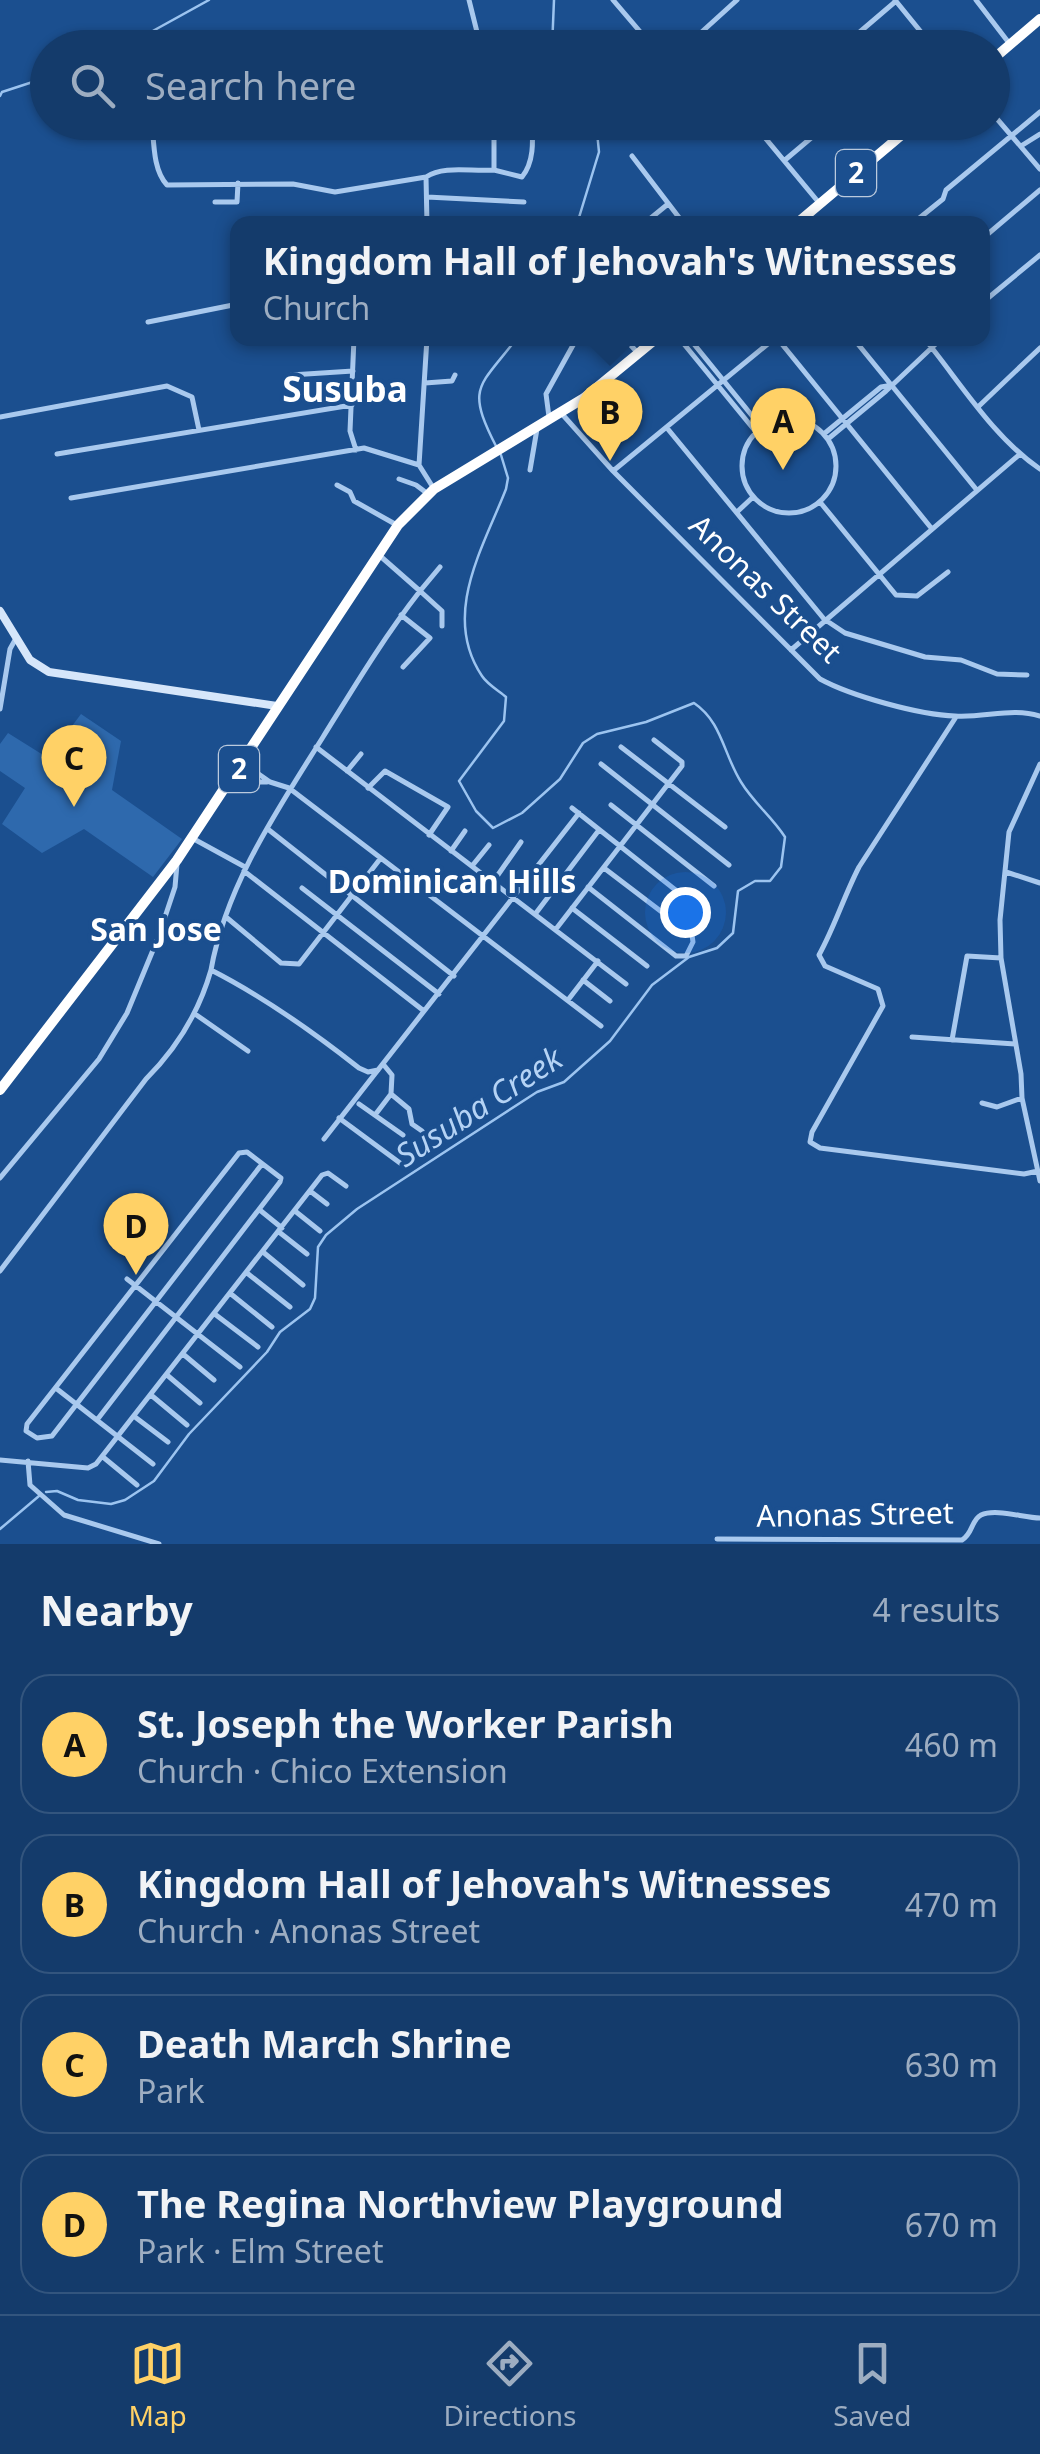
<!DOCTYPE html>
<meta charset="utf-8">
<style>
body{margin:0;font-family:"Noto Sans",sans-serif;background:#1d4271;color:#f1f3f6}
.you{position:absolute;left:685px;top:912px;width:35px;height:35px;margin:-25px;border:8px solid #fff;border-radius:50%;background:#1a73e8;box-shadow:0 0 0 15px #1a73e833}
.badge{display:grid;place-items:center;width:65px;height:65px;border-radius:50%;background:#ffd166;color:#111;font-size:32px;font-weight:700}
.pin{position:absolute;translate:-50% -82px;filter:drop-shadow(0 2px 5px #0008)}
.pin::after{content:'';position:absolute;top:52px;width:35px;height:30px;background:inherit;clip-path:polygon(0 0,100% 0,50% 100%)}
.popup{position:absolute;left:230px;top:216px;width:760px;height:130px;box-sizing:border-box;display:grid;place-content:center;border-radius:20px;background:#143b6b;filter:drop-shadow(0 2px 8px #0005);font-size:32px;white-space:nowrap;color:#9dadc1}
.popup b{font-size:38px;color:#f1f3f6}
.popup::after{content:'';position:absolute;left:50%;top:100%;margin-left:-20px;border:20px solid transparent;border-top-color:#143b6b}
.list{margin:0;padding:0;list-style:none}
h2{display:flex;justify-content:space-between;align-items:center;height:130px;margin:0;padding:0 40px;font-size:42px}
h2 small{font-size:32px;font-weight:400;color:#9dadc1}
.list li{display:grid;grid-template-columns:65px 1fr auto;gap:30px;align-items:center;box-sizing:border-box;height:140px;margin:0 20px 20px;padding:0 20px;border:2px solid #33557e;border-radius:30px}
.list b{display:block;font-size:38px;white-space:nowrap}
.list p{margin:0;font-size:32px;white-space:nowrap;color:#9dadc1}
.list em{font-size:32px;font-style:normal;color:#9dadc1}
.icon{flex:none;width:55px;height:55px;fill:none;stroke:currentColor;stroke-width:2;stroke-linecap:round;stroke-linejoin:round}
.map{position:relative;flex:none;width:1040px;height:1544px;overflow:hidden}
.search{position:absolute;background:#143b6b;box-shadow:0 2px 8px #0004;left:30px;right:30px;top:30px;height:110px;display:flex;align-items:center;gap:25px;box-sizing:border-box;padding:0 35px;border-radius:55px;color:#9dadc1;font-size:38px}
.sheet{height:770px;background:#143b6b}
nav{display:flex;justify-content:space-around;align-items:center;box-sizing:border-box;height:140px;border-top:2px solid #33557e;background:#143b6b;font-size:28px;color:#9dadc1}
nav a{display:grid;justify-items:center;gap:5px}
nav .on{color:#ffd166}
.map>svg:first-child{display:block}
.green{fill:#2e69ad}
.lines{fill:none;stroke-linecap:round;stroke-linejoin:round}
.stream{stroke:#9cc4f0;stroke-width:2.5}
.street{stroke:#a9c9ee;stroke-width:5}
.secondary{stroke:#d6e6fa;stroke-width:8}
.highway{stroke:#fff;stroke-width:10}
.labels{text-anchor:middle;stroke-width:8;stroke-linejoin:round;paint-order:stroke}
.shield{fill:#1b4f8f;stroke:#bbcadd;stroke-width:2.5}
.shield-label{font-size:28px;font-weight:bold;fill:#fff}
.street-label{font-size:30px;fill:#fff;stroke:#1b4f8f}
.neighbourhood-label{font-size:32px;font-weight:bold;fill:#fff;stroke:#1b4f8f}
.water-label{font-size:32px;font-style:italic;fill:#b5d3f5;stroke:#1b4f8f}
.quarter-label{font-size:35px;font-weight:bold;fill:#fff;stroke:#1b4f8f}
</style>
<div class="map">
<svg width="1040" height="1544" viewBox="0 0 1040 1544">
<rect width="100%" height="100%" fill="#1b4f8f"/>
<!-- green -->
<path class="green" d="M 81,714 L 121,741 L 112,790 L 182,839 L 153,877 L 84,829 L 42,853 L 2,824 L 25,788 L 0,771 L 0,744 L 8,733 L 48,758 Z"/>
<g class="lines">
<!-- stream -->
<path class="stream" d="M 122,48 L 209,0
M 552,48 L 554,0
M 0,96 L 2,92 L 48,77
M 577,224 L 599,152 L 596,122
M 497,448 C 465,386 479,388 517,338
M 46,1492 L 57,1491 L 78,1500 L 111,1504 L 125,1500 L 154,1481 L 189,1434 L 267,1352 L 280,1332 L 310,1309 L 315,1298 L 318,1247 L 326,1235 L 357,1209 L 537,1092 L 564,1082 L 610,1041 L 652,985 L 689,957 L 717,948 L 733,933 L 738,891 L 755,881 L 770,881 L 781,867 L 785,837 C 772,817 753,802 741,782 C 723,753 722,722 694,703 L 646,722 L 597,734 L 583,743 L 560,779 L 522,813 L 493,828 L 476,811 L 459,781 L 504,721 L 506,697 C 499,691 487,684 482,676 C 441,615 483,548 506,489 L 508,478 L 501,455
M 0,1529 L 39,1496"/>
<!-- street -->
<path class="street" d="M 469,0 L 481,48
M 613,0 L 654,48
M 895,0 L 934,48
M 976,0 L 1009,43
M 684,48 L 737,0
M 841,48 L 896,1
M 920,48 L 928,41
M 992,113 L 1040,169
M 152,122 C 154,143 153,170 167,185 L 293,184 L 335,192 L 426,177
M 752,122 L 820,204
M 1021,146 L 1040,134
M 632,156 L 684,224
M 785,160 L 830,122
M 494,170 L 522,177 C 534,162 533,142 532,123
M 427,197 L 524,202
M 215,202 L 237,202 L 238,183
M 646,222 L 668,204
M 427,224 L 426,177 C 444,165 472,172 494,170 L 494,122
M 912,224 L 943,199 L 946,190 L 1040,112
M 982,239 L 1040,190
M 982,303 L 1040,255
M 148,322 L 238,304
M 354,338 L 350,431 L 356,450
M 427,338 L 419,465 L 434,489
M 624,338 L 637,352
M 679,338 L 756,432
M 689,338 L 762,428
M 777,338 L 932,529
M 853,338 L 976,489
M 924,338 C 960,382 993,437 1040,469
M 291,375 L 353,371
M 425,383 L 452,381 L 455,375
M 979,406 L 1040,348
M 562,414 L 613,471 L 820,679 C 851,696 920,715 955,716 C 985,718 1012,707 1040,716
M 0,417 L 167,386 L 192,397 L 199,430
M 549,417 L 546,394 L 577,338
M742 466a47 47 0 1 1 94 0a47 47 0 1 1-94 0Z
M 667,428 L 824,619 L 845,633 L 925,657 L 961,660 L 997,674 L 1027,675
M 825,433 L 881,387 L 887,386
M 828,439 L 886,391 L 942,338
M 57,454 L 352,405
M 530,470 L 537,429
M 613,471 L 775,338
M 399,479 L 416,485 L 428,494
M 337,485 L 350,492 L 354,501 L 395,524
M 71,498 L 364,448 L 419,465
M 820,502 L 896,595 L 917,596 L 948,572
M 737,512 L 753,497
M 379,555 L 420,591 L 440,567
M 401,615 L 430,638 L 403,667
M 791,650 L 1020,454
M 0,709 L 10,649 L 15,640
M 956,717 L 859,867 C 844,896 835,926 819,955 L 825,966 L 878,989 L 883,1006 L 812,1132 L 810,1142 L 820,1148 L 1024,1174 L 1038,1171
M 316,747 L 626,984
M 621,747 L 725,827
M 243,763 L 270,782 L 289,788 L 601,1026
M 601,764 L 729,865
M 1040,764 L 1009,832 L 1000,920 L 1001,958 L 1021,1074 L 1022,1098 L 1040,1181
M 238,771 L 260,782 L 267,782
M 347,771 L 361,754
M 368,788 L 385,771 L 448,807 L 429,835
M 611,805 L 714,886
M 572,808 L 702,911
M 269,830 L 454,976
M 192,838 L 245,867
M 451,851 L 465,831
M 472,866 L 489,845
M 244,871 L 424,1011
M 1006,872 L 1040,883
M 493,882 L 521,842
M 588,887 L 676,956 L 686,956 L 693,942 L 692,935 L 604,868
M 302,888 L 439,994
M 572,908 L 647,966
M 536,913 L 599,830
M 226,917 L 281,963 L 299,964 L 380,859
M 556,929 L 682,766 L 682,762 L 654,740
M 583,980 L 610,1001
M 568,1000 L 598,961
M 195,1014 L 248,1051
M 912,1037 L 1015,1044
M 952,1040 L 967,956 L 1001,958
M 383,1064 L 392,1075 L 391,1094 L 409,1109 L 412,1124 L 422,1131
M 378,1070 L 368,1072 L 359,1068 C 312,1031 264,997 211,970 C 226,885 278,809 323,737 C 354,687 384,637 420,591 L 442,611 L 442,626
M 982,1103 L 997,1107 L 1022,1098
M 359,1104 L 403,1135
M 375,1115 L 391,1094
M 339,1118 L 400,1163
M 324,1139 L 579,813
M 0,1178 L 99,1059 L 127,1013 L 158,938 L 175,887 L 177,864
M 310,1191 L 327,1204
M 261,1211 L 282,1228
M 295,1211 L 320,1231
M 279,1232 L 307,1254
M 263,1252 L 303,1285
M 0,1271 L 146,1079 C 178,1047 199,1012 211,970
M 247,1273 L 290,1307
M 127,1279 L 240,1367
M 231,1294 L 272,1327
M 216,1315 L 258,1347
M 183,1354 L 214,1380
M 167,1375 L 200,1403
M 57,1389 L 153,1464
M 151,1395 L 187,1425
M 135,1417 L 168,1442
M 97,1420 L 280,1182 L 281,1178 L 247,1152 L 239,1153 L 27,1424 L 26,1431 L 37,1438 L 52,1436 L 262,1164
M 103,1457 L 137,1485
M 0,1460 L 88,1468 L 96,1464 L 322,1175 L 328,1173 L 346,1186
M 28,1461 L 30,1485 L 64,1515 L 159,1544
M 717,1539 L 962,1540 C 973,1534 971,1520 981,1515 C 996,1508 1024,1518 1040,1518"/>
<!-- secondary -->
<path class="secondary" d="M 0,611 L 30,660 L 49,672 L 277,706"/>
<!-- highway -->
<path class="highway" d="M 992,60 L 1040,19
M 796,224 L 917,122
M 0,1090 L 177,860 L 398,525 L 434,489 L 584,398 L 657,338"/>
</g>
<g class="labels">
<!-- shield labels -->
<g class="shield">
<rect x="836" y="150" width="40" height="46" rx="8"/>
<rect x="219" y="746" width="40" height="46" rx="8"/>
</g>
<g class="shield-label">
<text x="856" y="183">2</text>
<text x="239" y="779">2</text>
</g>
<!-- street labels -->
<g class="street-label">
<text transform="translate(765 589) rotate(44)" y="10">Anonas Street</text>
<text transform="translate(855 1515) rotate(-1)" y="10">Anonas Street</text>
</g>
<!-- neighbourhood labels -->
<g class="neighbourhood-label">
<text x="452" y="893">Dominican Hills</text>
<text x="156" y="941">San Jose</text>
</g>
<!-- water labels -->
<g class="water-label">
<text transform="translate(479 1107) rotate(-33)" y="11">Susuba Creek</text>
</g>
<!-- quarter labels -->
<g class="quarter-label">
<text x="345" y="402">Susuba</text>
</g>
</g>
</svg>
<div class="you"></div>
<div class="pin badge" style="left:783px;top:470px">A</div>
<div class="pin badge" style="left:610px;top:461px">B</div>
<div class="popup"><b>Kingdom Hall of Jehovah's Witnesses</b>Church</div>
<div class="pin badge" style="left:74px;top:807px">C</div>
<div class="pin badge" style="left:136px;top:1275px">D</div>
<div class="search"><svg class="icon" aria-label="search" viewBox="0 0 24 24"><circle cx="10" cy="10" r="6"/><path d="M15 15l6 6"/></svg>Search here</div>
</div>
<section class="sheet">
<h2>Nearby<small>4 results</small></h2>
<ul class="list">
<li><span class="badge">A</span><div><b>St. Joseph the Worker Parish</b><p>Church · Chico Extension</p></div><em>460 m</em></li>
<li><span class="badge">B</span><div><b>Kingdom Hall of Jehovah's Witnesses</b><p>Church · Anonas Street</p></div><em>470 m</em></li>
<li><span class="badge">C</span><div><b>Death March Shrine</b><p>Park</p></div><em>630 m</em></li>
<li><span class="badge">D</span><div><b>The Regina Northview Playground</b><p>Park · Elm Street</p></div><em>670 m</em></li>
</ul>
</section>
<nav>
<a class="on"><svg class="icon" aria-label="map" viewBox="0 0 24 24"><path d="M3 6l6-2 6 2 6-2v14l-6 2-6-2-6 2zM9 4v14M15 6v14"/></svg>Map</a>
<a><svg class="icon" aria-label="directions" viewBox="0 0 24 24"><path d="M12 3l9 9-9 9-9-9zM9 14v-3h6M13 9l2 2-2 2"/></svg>Directions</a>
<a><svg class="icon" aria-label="saved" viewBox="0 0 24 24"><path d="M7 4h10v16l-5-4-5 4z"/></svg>Saved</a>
</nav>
